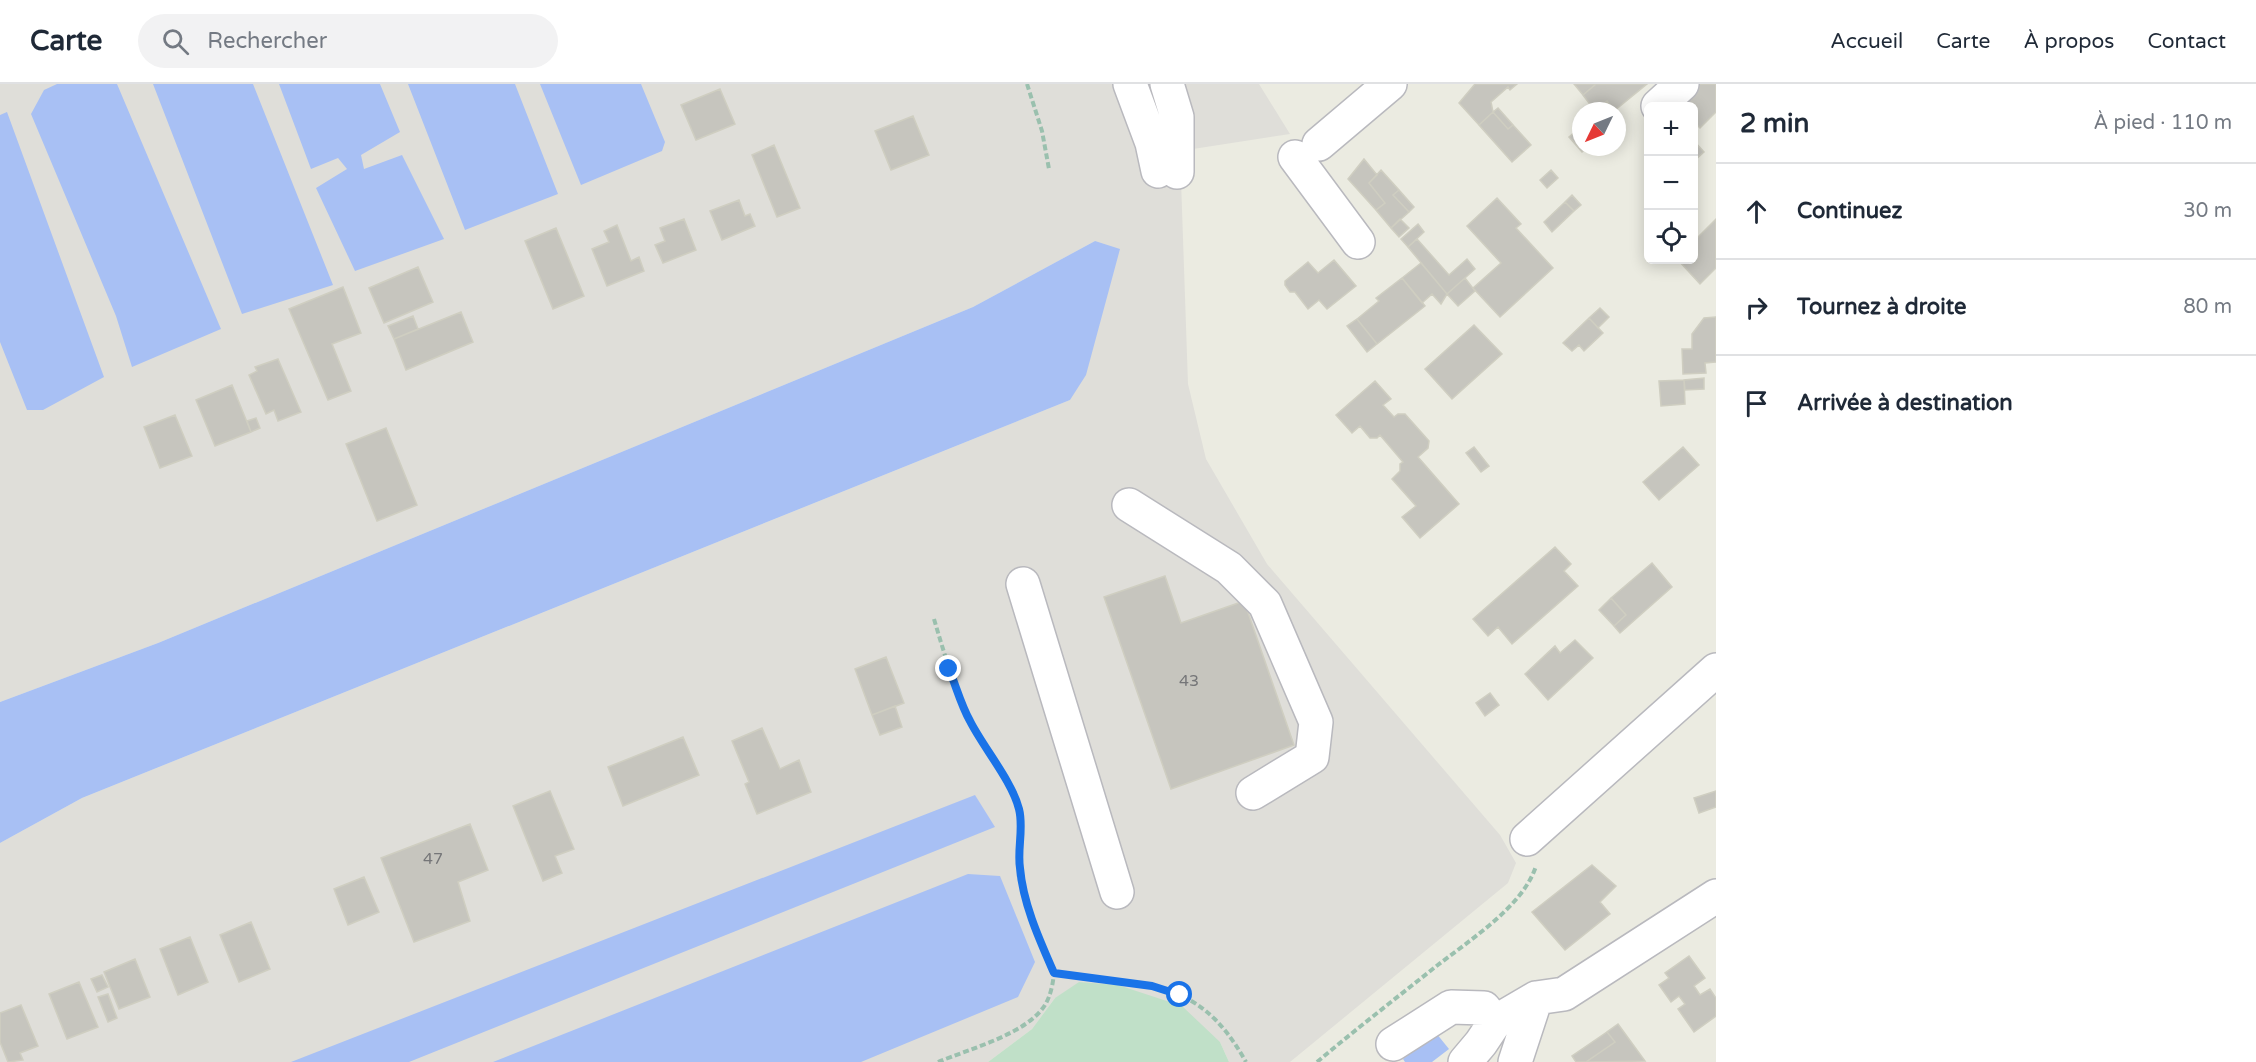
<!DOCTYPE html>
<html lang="fr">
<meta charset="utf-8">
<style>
body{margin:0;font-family:"Varela Round",sans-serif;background:#f2f2f3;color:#1f2937}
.controls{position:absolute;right:18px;top:18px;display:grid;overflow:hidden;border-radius:9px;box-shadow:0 3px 15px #0003}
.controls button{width:54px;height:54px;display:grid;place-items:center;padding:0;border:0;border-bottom:2px solid #e0e1e3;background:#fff;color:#1f2937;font:30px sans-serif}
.compass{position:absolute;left:1572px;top:18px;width:54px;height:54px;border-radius:50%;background:#fff;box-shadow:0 3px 15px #0003;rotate:227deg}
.stop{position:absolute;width:18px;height:18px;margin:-14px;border:4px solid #1a73e8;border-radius:50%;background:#fff}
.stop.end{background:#1a73e8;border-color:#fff;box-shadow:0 2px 6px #0008}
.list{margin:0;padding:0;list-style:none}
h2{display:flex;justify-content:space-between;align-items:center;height:78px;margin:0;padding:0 24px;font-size:26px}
h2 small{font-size:20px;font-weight:400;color:#747a83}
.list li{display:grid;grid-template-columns:39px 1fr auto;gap:18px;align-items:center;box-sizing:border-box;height:96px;padding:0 24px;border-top:2px solid #e0e1e3}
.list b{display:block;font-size:22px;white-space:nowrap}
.list em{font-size:20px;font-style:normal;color:#747a83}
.icon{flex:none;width:33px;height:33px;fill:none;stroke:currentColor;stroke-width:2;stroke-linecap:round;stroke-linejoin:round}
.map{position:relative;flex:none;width:1716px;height:978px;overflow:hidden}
header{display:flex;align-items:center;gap:36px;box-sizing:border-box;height:84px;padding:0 30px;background:#fff;border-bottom:2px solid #e0e1e3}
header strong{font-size:28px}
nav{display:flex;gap:33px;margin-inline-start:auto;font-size:21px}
.search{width:420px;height:54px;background:#f2f2f3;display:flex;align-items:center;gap:15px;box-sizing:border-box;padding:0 21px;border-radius:33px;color:#747a83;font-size:22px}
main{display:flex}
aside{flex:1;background:#fff}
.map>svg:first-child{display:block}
.industrial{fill:#dfded9}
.green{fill:#c0e0c8}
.water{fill:#a8c0f4}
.building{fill:#c6c5be;stroke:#cfcec1;stroke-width:1.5}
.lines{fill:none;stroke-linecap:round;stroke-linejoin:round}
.minor-casing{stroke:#b9b9be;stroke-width:36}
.path{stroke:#9ac0ae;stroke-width:4;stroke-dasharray:6 3;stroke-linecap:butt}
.minor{stroke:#fff;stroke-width:33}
.route{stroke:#1a73e8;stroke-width:8}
.labels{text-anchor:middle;stroke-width:6;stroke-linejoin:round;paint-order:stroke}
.number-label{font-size:16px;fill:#757678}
</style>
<header>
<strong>Carte</strong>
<div class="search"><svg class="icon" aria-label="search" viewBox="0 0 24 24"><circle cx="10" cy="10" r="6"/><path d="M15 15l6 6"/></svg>Rechercher</div>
<nav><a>Accueil</a><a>Carte</a><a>À propos</a><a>Contact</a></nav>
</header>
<main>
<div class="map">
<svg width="1716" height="978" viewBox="0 0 1716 978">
<rect width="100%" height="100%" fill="#ebebe1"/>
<!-- industrial -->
<path class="industrial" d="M 0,0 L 1259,0 L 1290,50 L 1180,67 L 1188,300 L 1206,375 L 1267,480 L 1500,751 L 1516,779 L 1508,799 L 1290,978 L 1229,978 L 1220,958 L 1055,914 L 1032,945 L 988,978 L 0,978 L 0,759 L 82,714 L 1070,316 L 1095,157 L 973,223 L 158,559 L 0,618 Z"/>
<!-- green -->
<path class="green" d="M 1079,898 L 1118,901 L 1182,922 L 1220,958 L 1229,978 L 988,978 L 1032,945 L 1055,914 Z"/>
<!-- water -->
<path class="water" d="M 57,0 L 117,0 L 221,245 L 132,283 L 116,232 L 31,30 L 44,6 Z
M 153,0 L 253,0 L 333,201 L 242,230 Z
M 279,0 L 380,0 L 400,48 L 361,71 L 364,85 L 402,71 L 444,155 L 355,187 L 316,104 L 347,85 L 338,74 L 311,85 Z
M 408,0 L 515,0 L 558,110 L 465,146 Z
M 540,0 L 641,0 L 665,58 L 662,67 L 581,101 Z
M 7,28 L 104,293 L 43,326 L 27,326 L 0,258 L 0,31 Z
M 1095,157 L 1120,165 L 1086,291 L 1070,316 L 82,714 L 0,759 L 0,618 L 158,559 L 973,223 Z
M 975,711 L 995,743 L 409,978 L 291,978 Z
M 968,790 L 1000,792 L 1035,878 L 1018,913 L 861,978 L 493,978 Z
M 1436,949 L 1449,965 L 1432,978 L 1405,978 L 1403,975 Z"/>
<!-- building -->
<path class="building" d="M 1475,0 L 1517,0 L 1510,6 L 1508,3 L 1491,18 L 1493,28 L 1479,41 L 1459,19 Z
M 1574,0 L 1596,0 L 1583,11 Z
M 1596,0 L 1647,0 L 1614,27 L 1607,17 L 1595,27 L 1583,11 Z
M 1695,0 L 1716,0 L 1716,28 L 1700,44 L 1694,38 L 1694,22 L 1679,22 Z
M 720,5 L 735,40 L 696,56 L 681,21 Z
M 1498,24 L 1513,41 L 1508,45 L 1493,28 Z
M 1493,28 L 1508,45 L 1513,41 L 1531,61 L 1512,78 L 1479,41 Z
M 913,32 L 929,71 L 891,86 L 875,47 Z
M 1578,45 L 1581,48 L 1581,63 L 1588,63 L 1582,68 L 1569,53 Z
M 1694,57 L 1704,68 L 1694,77 Z
M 774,61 L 800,124 L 777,133 L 752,71 Z
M 1364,75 L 1377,91 L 1369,99 L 1385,119 L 1376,126 L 1348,95 Z
M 1381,86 L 1399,106 L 1393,111 L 1409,128 L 1391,144 L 1376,126 L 1385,119 L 1369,99 Z
M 1551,86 L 1558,94 L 1547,104 L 1540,96 Z
M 1399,106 L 1414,123 L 1409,128 L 1393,111 Z
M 1572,111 L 1581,121 L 1574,127 L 1565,118 Z
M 1497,114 L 1521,140 L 1516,144 L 1553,184 L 1500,233 L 1473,204 L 1501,179 L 1467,142 Z
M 739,116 L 745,132 L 750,130 L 755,142 L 722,156 L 710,127 Z
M 1565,118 L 1574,127 L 1552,148 L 1544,138 Z
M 684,135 L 696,166 L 663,179 L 655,161 L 665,157 L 660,144 Z
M 1400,135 L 1409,144 L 1399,153 L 1391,144 Z
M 1716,135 L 1716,184 L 1700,200 L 1678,176 L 1694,176 L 1694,157 Z
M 1418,140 L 1424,148 L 1408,163 L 1401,155 Z
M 617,141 L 631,177 L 639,173 L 644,187 L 607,202 L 592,165 L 609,158 L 604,147 Z
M 556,144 L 584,212 L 553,225 L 525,157 Z
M 1417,155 L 1449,191 L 1467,175 L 1475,185 L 1447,210 L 1408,163 Z
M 1334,176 L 1356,202 L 1327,225 L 1319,216 L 1308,225 L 1295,208 L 1290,208 L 1285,201 L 1285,197 L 1308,178 L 1318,189 Z
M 1421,179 L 1447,210 L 1441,220 L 1432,210 L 1422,219 L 1402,194 Z
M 418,183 L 433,218 L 384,239 L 369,204 Z
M 1402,194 L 1425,222 L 1377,260 L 1357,235 L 1379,217 L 1376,214 Z
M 1465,194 L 1475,207 L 1458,222 L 1447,210 Z
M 343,203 L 361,249 L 332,260 L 351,307 L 328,316 L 289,225 Z
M 1600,224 L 1609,233 L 1598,244 L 1589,234 Z
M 461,228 L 473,258 L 406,286 L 394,255 Z
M 413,232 L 418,245 L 394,255 L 388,242 Z
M 1716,233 L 1716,278 L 1705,279 L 1706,289 L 1683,290 L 1682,265 L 1692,265 L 1692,250 L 1704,234 Z
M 1589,234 L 1603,249 L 1584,267 L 1579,261 L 1572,267 L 1563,259 Z
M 1357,235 L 1377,260 L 1367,268 L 1347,242 Z
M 1474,241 L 1502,270 L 1452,315 L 1425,285 Z
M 278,275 L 301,328 L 278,337 L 274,326 L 266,330 L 249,291 L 257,287 L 255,283 Z
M 1704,294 L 1704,305 L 1685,306 L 1684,296 Z
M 1684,296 L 1685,320 L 1661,322 L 1659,297 Z
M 1375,297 L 1391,315 L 1383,321 L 1394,333 L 1398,330 L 1405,330 L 1429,357 L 1428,364 L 1418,373 L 1459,420 L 1420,454 L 1402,433 L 1416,422 L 1392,395 L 1400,387 L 1400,380 L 1403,378 L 1380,351 L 1377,354 L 1370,354 L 1360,342 L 1352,349 L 1336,331 Z
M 232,301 L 251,348 L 215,362 L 196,316 Z
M 175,331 L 192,372 L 160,384 L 144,343 Z
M 256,334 L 260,344 L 251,348 L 247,337 Z
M 386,344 L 417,421 L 377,437 L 346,360 Z
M 1474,363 L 1489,382 L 1481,388 L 1466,369 Z
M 1683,363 L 1699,381 L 1659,416 L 1643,398 Z
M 1555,463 L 1571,480 L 1564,487 L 1578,502 L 1512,560 L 1498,543 L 1488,552 L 1473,535 Z
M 1652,479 L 1672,503 L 1620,549 L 1614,542 L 1626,531 L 1611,514 Z
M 1165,492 L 1181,539 L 1244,517 L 1294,661 L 1171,705 L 1104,513 Z
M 1611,514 L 1626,531 L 1614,542 L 1599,526 Z
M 1575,556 L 1593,574 L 1548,616 L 1525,590 L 1555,562 L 1560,569 Z
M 886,573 L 904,619 L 872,631 L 855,585 Z
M 1490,609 L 1499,621 L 1485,632 L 1476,619 Z
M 895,622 L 902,643 L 880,651 L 872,631 Z
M 762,644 L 780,685 L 799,676 L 811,708 L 757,730 L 745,700 L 749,698 L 732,657 Z
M 683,653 L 699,691 L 623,722 L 608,683 Z
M 550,707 L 574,765 L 555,772 L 562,789 L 543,797 L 513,722 Z
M 1716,707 L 1716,723 L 1699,729 L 1694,714 Z
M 470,740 L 488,786 L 458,798 L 470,837 L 414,858 L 381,774 Z
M 1592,781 L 1616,802 L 1600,818 L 1610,830 L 1565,866 L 1532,828 Z
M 364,793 L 379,828 L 348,841 L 334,805 Z
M 251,838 L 270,885 L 239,898 L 220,851 Z
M 190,853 L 208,898 L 178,911 L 160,865 Z
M 1689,872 L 1705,894 L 1694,902 L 1700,911 L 1710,905 L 1716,914 L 1716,932 L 1694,948 L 1678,925 L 1685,920 L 1679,912 L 1671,918 L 1659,901 L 1669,894 L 1665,889 Z
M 135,875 L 150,913 L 119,925 L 104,888 Z
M 102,891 L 108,903 L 97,908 L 91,895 Z
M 79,898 L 98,943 L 67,955 L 49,910 Z
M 108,910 L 117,934 L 108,938 L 98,913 Z
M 21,921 L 38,962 L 20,969 L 23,976 L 8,978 L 0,958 L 0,929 Z
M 1618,940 L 1645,977 L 1586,978 L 1615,958 L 1607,948 Z
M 1607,948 L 1615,958 L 1586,978 L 1576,978 L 1572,972 Z"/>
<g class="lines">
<!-- minor casing -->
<g class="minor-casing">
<path id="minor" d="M 1130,0 L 1152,59 L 1158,87
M 1167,0 L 1177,33 L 1177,88
M 1658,22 L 1682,0
M 1319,60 L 1390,0
M 1295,73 L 1358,158
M 1129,421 L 1229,484 L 1265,520 L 1316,638 L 1312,673 L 1253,709
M 1023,500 L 1117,808
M 1527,755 L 1716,586
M 1393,960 L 1451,923 L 1484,924 L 1495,938
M 1465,978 L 1481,959 L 1495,938 L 1536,914 L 1564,910 L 1716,812
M 1515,978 L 1536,914"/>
</g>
<!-- path -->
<path class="path" d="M 1027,0 L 1042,47 L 1049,85
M 934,535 C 944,569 954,602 968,634 C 982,664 1006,690 1018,722 C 1025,742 1017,765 1020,785 C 1024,821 1040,857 1054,889
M 938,978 C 969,965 1027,950 1045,921 C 1051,911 1053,899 1054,889 C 1142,908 1194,885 1246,978
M 1317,978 C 1355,946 1395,915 1434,884 C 1468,857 1523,823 1536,782"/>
<!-- minor -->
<use href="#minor" class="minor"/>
</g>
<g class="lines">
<!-- route -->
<path class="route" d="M 949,585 C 956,602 961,621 970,637 C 983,663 1012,697 1019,725 C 1024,744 1017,765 1020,784 C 1023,820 1040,857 1054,889 L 1152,902 L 1180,911"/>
</g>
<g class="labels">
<!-- number labels -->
<g class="number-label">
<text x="1189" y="602">43</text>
<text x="433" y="780">47</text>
</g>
</g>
</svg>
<div class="controls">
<button>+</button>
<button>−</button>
<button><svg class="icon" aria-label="locate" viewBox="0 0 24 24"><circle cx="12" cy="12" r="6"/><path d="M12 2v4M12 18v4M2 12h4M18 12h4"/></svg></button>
</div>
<svg class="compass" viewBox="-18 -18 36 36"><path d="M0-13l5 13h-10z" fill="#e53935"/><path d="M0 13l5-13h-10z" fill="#747a83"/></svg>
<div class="stop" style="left:1180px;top:911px"></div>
<div class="stop end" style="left:949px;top:585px"></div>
</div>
<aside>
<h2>2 min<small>À pied · 110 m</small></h2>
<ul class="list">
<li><svg class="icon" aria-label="ahead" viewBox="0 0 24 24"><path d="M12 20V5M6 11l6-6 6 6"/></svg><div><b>Continuez</b></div><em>30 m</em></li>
<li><svg class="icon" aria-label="right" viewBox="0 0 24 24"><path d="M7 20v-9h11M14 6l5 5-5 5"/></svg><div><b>Tournez à droite</b></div><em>80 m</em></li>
<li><svg class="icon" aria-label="arrive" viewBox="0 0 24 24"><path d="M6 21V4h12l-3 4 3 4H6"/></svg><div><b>Arrivée à destination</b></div></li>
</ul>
</aside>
</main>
